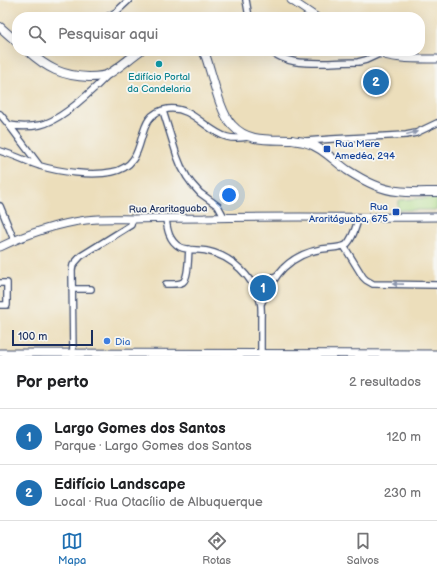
<!DOCTYPE html>
<html lang="pt">
<meta charset="utf-8">
<style>
body{margin:0;font-family:"Balsamiq Sans",sans-serif;background:#f2f2f2;color:#202124}
.scale{position:absolute;left:12px;bottom:10px;width:81px;box-sizing:border-box;padding-left:4px;border:2px solid #1b2f5e;border-top:0;font-size:11px;line-height:14px;white-space:nowrap;color:#1b2f5e;-webkit-text-stroke:3px #f6f6f2;paint-order:stroke}
.you{position:absolute;left:229px;top:195px;width:14px;height:14px;margin:-10px;border:3px solid #fff;border-radius:50%;background:#1a73e8;box-shadow:0 0 0 6px #1a73e833}
.badge{display:grid;place-items:center;width:26px;height:26px;border-radius:50%;background:#1f6fb2;color:#fff;font-size:13px;font-weight:700}
.pin{position:absolute;translate:-50% -50%;border:2px solid #fff;box-shadow:0 1px 4px #0006}
.list{margin:0;padding:0;list-style:none}
h2{display:flex;justify-content:space-between;align-items:center;height:52px;margin:0;padding:0 16px;font-size:17px}
h2 small{font-size:13px;font-weight:400;color:#757577}
.list li{display:grid;grid-template-columns:26px 1fr auto;gap:12px;align-items:center;box-sizing:border-box;height:56px;padding:0 16px;border-top:1px solid #e0e0e0}
.list b{display:block;font-size:15px;white-space:nowrap}
.list p{margin:0;font-size:13px;white-space:nowrap;color:#757577}
.list em{font-size:13px;font-style:normal;color:#757577}
.icon{flex:none;width:22px;height:22px;fill:none;stroke:currentColor;stroke-width:2;stroke-linecap:round;stroke-linejoin:round}
.map{position:relative;flex:none;width:437px;height:356px;overflow:hidden}
.search{position:absolute;background:#fff;box-shadow:0 4px 16px #0002;left:12px;right:12px;top:12px;height:44px;display:flex;align-items:center;gap:10px;box-sizing:border-box;padding:0 14px;border-radius:16px;color:#757577;font-size:15px}
.sheet{height:164px;background:#fff}
nav{display:flex;justify-content:space-around;align-items:center;box-sizing:border-box;height:56px;border-top:1px solid #e0e0e0;background:#fff;font-size:11px;color:#757577}
nav a{display:grid;justify-items:center;gap:2px}
nav .on{color:#1f6fb2}
.map>svg:first-child{display:block}
.green{fill:#aeda86;stroke:#648472}
.lines{fill:none;stroke-linecap:round;stroke-linejoin:round}
.minor-casing{stroke:#3a496c;stroke-width:8}
.tertiary-casing{stroke:#3a496c;stroke-width:9}
.secondary-casing{stroke:#3a496c;stroke-width:10}
.minor{stroke:#fff;stroke-width:5.5}
.tertiary{stroke:#fff;stroke-width:7}
.secondary{stroke:#fff;stroke-width:8}
.oneway{fill:#8d97ae}
.culture-dot{fill:#0f9aa8;stroke:#f6f6f2;stroke-width:1.5}
.transit-dot{fill:#1a4fb4;stroke:#f6f6f2;stroke-width:1.5}
.shop-dot{fill:#3f7fe0;stroke:#f6f6f2;stroke-width:1.5}
.labels{text-anchor:middle;stroke-width:3.5;stroke-linejoin:round;paint-order:stroke}
.culture-label{font-size:10px;fill:#0d838f;stroke:#f6f6f2}
.transit-label{font-size:10px;fill:#164399;stroke:#f6f6f2;text-anchor:start}
.street-label{font-size:10px;fill:#1b2f5e;stroke:#f6f6f2}
.shop-label{font-size:10px;fill:#366cbe;stroke:#f6f6f2;text-anchor:start}
</style>
<div class="map">
<svg width="437" height="356" viewBox="0 0 437 356">
<rect width="100%" height="100%" fill="#f6f6f2"/>
<filter id="ink" filterUnits="userSpaceOnUse"><feTurbulence type="fractalNoise" baseFrequency=".025" numOctaves="2"/><feDisplacementMap in="SourceGraphic" scale="8" xChannelSelector="R" yChannelSelector="G"/><feConvolveMatrix kernelMatrix="1 2 1 2 8 2 1 2 1" color-interpolation-filters="sRGB"/></filter>
<filter id="wash" filterUnits="userSpaceOnUse"><feTurbulence type="fractalNoise" baseFrequency=".012" numOctaves="4" result="noise"/><feDisplacementMap in="SourceGraphic" scale="16" xChannelSelector="R" yChannelSelector="G"/><feGaussianBlur stdDeviation="0.9" result="paint"/><feColorMatrix in="noise" values="0 0 0 0 0 0 0 0 0 0 0 0 0 0 0 0 0 1.4 0 .05"/><feComposite in="paint" operator="in"/></filter>
<g filter="url(#wash)">
<rect width="100%" height="100%" fill="#ecdebb"/>
<!-- green -->
<path class="green" d="M 424,198 L 437,198 L 437,210 L 398,210 L 398,202 L 400,200 Z"/>
</g>
<g filter="url(#ink)">
<g class="lines">
<!-- minor casing -->
<g class="minor-casing">
<path id="minor" d="M 246,0 L 249,17
M 107,17 L 116,12 L 129,0
M 270,51 C 287,63 301,63 321,63 C 333,63 346,62 358,62 L 366,60 L 379,54
M 163,111 L 177,156 L 181,166 L 187,177 L 192,184 L 200,193 L 218,206 L 224,217
M 0,114 L 9,125 C 19,127 30,127 40,125 C 61,121 92,91 108,75
M 9,125 L 39,165
M 306,141 L 332,139 L 406,135 L 416,133 L 437,123
M 0,151 C 14,155 26,161 40,166 C 60,172 92,176 112,172 C 154,164 129,114 168,109 C 192,106 206,131 227,137 C 234,139 242,138 248,137
M 0,206 L 14,240
M 166,218 C 167,229 169,241 180,247 C 188,251 199,249 207,251 C 232,256 253,277 260,301 C 262,307 261,313 261,319 C 261,331 261,344 261,356
M 344,246 L 363,277 L 366,280 L 373,284 L 437,285
M 253,282 L 261,281 L 276,276
M 0,283 L 7,283 L 7,305 L 0,305
M 166,284 C 171,284 178,285 183,282 C 189,277 188,257 189,249
M 72,289 L 91,289
M 261,304 C 274,275 288,255 322,249 C 328,248 341,248 346,245 C 353,239 356,226 359,217
M 73,356 L 72,270 L 73,265 L 81,256 L 131,225 L 132,219"/>
</g>
<!-- tertiary casing -->
<g class="tertiary-casing">
<path id="tertiary" d="M 291,0 L 316,17
M 373,51 C 393,60 416,59 437,59
M 0,247 C 27,234 56,224 86,220 C 102,218 118,219 135,219 C 158,218 181,218 204,218 C 282,216 359,218 437,217
M 0,353 L 437,354"/>
</g>
<!-- secondary casing -->
<g class="secondary-casing">
<path id="secondary" d="M 0,27 L 17,42
M 28,51 C 47,68 62,76 89,77 C 96,77 104,77 110,73 C 120,67 130,58 140,51
M 203,51 L 206,57 C 212,74 220,113 232,125 C 248,143 270,139 292,140 C 296,141 300,141 304,142 C 321,146 333,160 347,170 C 361,179 380,190 397,191 C 410,193 424,192 437,192"/>
</g>
<!-- minor -->
<use href="#minor" class="minor"/>
<!-- tertiary -->
<use href="#tertiary" class="tertiary"/>
<!-- secondary -->
<use href="#secondary" class="secondary"/>
</g>
<!-- one-way arrows -->
<defs><path id="oneway-solid" d="M-6-.8H1V-3.2L6.5 0L1 3.2V.8H-6Z"/></defs>
<g class="oneway">
<use href="#oneway-solid" transform="translate(412 133) rotate(-14)"/>
<use href="#oneway-solid" transform="translate(398 284) rotate(-179)"/>
</g>
</g>
<!-- markers -->
<circle class="culture-dot" cx="159" cy="64" r="4"/>
<g class="transit-dot">
<rect x="323" y="145" width="8" height="8" rx="2"/>
<rect x="392" y="208" width="8" height="8" rx="2"/>
</g>
<circle class="shop-dot" cx="107" cy="341" r="4"/>
<g class="labels">
<!-- culture labels -->
<g class="culture-label">
<text x="159" y="80">Edifício Portal<tspan x="159" dy="12">da Candelaria</tspan></text>
</g>
<!-- transit labels -->
<g class="transit-label">
<text x="335" y="147">Rua Mere<tspan x="335" dy="12">Amedéa, 294</tspan></text>
<text x="388" y="210" text-anchor="end">Rua<tspan x="388" dy="12">Araritáguaba, 675</tspan></text>
</g>
<!-- street labels -->
<g class="street-label">
<text transform="translate(168 208) rotate(-1)" y="4">Rua Araritaguaba</text>
</g>
<!-- shop labels -->
<g class="shop-label">
<text x="115" y="345">Dia</text>
</g>
</g>
</svg>
<div class="scale">100 m</div>
<div class="you"></div>
<div class="pin badge" style="left:263px;top:288px">1</div>
<div class="pin badge" style="left:376px;top:82px">2</div>
<div class="search"><svg class="icon" aria-label="search" viewBox="0 0 24 24"><circle cx="10" cy="10" r="6"/><path d="M15 15l6 6"/></svg>Pesquisar aqui</div>
</div>
<section class="sheet">
<h2>Por perto<small>2 resultados</small></h2>
<ul class="list">
<li><span class="badge">1</span><div><b>Largo Gomes dos Santos</b><p>Parque · Largo Gomes dos Santos</p></div><em>120 m</em></li>
<li><span class="badge">2</span><div><b>Edifício Landscape</b><p>Local · Rua Otacílio de Albuquerque</p></div><em>230 m</em></li>
</ul>
</section>
<nav>
<a class="on"><svg class="icon" aria-label="map" viewBox="0 0 24 24"><path d="M3 6l6-2 6 2 6-2v14l-6 2-6-2-6 2zM9 4v14M15 6v14"/></svg>Mapa</a>
<a><svg class="icon" aria-label="directions" viewBox="0 0 24 24"><path d="M12 3l9 9-9 9-9-9zM9 14v-3h6M13 9l2 2-2 2"/></svg>Rotas</a>
<a><svg class="icon" aria-label="saved" viewBox="0 0 24 24"><path d="M7 4h10v16l-5-4-5 4z"/></svg>Salvos</a>
</nav>
